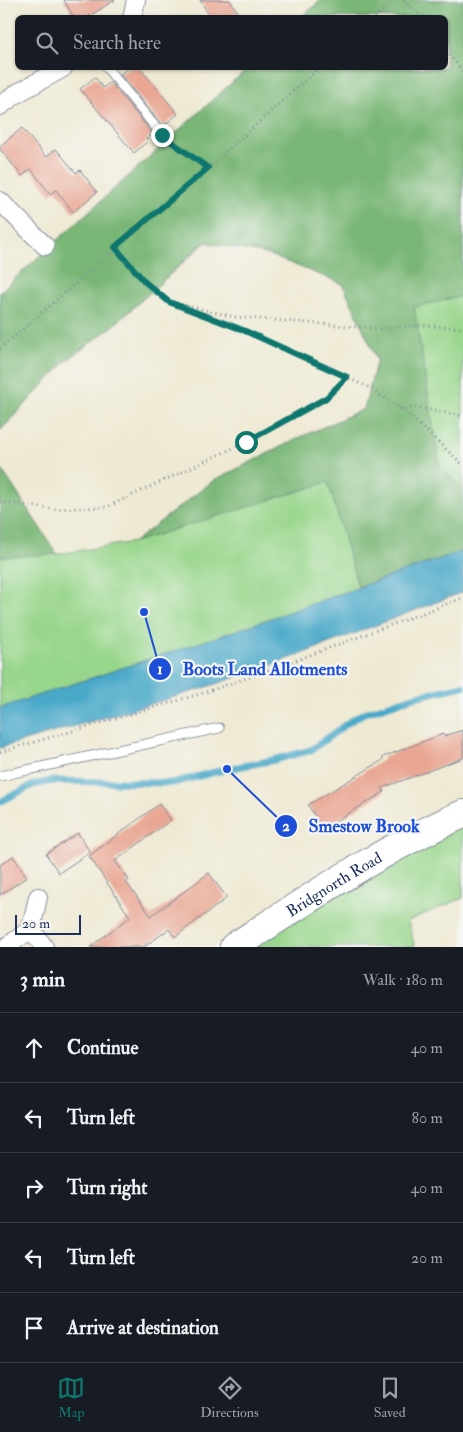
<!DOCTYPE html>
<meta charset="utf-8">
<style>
body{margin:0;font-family:"IM FELL Double Pica",serif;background:#242831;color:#f1f3f6}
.scale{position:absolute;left:15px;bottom:12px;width:66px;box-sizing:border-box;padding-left:5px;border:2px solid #1b2f5e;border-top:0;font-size:14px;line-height:18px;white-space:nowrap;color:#1b2f5e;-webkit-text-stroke:4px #f6f6f2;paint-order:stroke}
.stop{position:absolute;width:15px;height:15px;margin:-11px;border:4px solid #0f766e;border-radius:50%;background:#fff}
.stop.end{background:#0f766e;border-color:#fff;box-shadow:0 1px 5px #0008}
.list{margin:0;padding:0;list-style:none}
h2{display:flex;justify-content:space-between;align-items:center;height:65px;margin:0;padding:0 20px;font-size:21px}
h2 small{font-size:16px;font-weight:400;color:#9ea1a6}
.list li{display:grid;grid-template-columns:32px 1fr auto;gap:15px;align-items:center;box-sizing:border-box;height:70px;padding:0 20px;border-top:1px solid #363941}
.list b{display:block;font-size:19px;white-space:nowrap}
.list em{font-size:16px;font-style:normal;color:#9ea1a6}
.icon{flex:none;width:28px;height:28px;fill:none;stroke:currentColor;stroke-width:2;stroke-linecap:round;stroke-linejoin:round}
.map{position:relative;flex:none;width:463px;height:947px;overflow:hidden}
.search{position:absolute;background:#171b24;box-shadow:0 1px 4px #0004;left:15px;right:15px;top:15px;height:55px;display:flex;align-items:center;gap:12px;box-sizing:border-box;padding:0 18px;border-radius:8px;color:#9ea1a6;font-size:19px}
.sheet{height:415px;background:#171b24}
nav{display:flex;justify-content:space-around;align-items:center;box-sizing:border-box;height:70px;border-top:1px solid #363941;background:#171b24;font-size:14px;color:#9ea1a6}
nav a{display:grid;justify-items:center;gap:2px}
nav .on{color:#0f766e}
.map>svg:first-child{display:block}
.green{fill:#98d68b;stroke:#5a8274}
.forest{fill:#7ab777;stroke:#4a736a}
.water{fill:#4aa9c9;stroke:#326c94}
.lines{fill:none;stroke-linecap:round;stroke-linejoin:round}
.stream{stroke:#4aa9c9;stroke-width:7}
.building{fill:#e9a693}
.lane-casing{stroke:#848c98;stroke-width:11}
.street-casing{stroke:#848c98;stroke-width:20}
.highway-casing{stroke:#848c98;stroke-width:30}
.path{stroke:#848c98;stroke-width:3;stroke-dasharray:1 4;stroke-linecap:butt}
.lane{stroke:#fff;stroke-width:9}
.street{stroke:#fff;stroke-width:18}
.highway{stroke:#fff;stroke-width:28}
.route{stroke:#0f766e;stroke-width:6}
.labels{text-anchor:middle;stroke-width:4.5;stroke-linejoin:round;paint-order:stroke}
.street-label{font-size:16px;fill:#1b2f5e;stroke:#f6f6f2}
.leader{fill:none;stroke:#1d4ed8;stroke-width:2}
.callout-dot{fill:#1d4ed8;stroke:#f6f6f2;stroke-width:2}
.mark-label{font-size:15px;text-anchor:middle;font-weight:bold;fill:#fff}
.callout-label{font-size:18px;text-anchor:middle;font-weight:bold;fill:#1d4ed8;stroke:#f6f6f2;stroke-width:4.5;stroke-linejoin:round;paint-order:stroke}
</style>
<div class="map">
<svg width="463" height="947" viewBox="0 0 463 947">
<rect width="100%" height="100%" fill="#f6f6f2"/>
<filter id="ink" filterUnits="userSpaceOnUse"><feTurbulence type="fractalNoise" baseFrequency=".02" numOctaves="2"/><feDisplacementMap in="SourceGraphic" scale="10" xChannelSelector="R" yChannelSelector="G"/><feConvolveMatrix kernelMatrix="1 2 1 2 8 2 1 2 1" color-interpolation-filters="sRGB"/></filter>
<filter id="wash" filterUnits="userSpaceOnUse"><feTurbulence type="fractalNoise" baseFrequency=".0096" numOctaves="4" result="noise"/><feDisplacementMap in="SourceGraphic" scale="20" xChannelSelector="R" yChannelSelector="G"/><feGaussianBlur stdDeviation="1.12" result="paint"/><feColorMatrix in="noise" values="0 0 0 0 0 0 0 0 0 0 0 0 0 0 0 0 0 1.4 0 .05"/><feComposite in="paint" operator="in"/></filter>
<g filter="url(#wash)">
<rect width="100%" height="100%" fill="#eee9d2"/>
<!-- green -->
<path class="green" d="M 321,0 L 463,0 L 463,551 L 217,637 L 0,708 L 0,467 L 57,554 L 134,542 L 213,481 L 301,437 L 364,409 L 377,360 L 343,284 L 267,254 L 206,242 L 113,326 L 66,361 L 0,431 L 0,292 L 248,68 L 446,68 L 446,18 L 302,17 Z
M 463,819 L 463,898 L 408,921 L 415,947 L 249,947 Z"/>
<!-- forest -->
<path class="forest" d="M 321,0 L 463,0 L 463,296 L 414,307 L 440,468 L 463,488 L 463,551 L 358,587 L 328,482 L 134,542 L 213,481 L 301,437 L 364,409 L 377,360 L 343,284 L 267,254 L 205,242 L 113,326 L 66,361 L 0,431 L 0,292 L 248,68 L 446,68 L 446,18 L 302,17 Z
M 0,467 L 57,554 L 0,557 Z"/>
<!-- water -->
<path class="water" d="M 463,551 L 463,592 L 267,667 L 198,690 L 0,748 L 0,708 L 217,637 Z"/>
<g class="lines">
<!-- stream -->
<path class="stream" d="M 0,802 L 33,785 L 51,781 L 172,783 L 227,769 L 274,760 L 311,750 L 352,720 L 364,713 L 414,697 L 463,686"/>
</g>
<g id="blocks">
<!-- building -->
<path class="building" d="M 64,0 L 115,0 L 86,18 L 74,18 Z
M 200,0 L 230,0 L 241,18 L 211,18 Z
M 129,68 L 140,68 L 178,114 L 163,126 L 120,74 Z
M 95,77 L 103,88 L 110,82 L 153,134 L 146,139 L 148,141 L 134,153 L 80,89 Z
M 22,128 L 46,157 L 56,149 L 76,173 L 80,170 L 97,192 L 73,212 L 56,190 L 50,194 L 31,169 L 22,176 L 0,149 L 0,146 Z
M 463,730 L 463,758 L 382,788 L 384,792 L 323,829 L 308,805 L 383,760 L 383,757 L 443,734 L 444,736 Z
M 159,804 L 171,820 L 115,861 L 129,880 L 126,882 L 151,916 L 209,873 L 227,898 L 175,937 L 169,929 L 144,947 L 90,947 L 130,917 L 89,856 Z
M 78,833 L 90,852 L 59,873 L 46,854 Z
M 13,856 L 27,877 L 0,895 L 0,865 Z"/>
</g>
</g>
<g filter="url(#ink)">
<use href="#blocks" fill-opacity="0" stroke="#848c98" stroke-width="1"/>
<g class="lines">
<!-- lane casing -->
<g class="lane-casing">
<path id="lane" d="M 107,68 L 162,135
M 0,776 L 219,728"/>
</g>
<!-- street casing -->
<g class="street-casing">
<path id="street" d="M 132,18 L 136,0
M 0,106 L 16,94 L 63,68
M 0,201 L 45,246
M 31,929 L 44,947
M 6,947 L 31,929 L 38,897"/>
</g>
<!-- highway casing -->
<g class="highway-casing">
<g id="highway">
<path id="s1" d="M 234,947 C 308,899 381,850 463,814"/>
</g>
</g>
<!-- path -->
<path class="path" d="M 404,0 L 416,13 L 426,18
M 375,18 L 394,0
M 446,51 L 463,71
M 174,144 L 208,168
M 115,247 L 145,282 L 169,302 L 235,317 L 383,329 L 421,325 L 463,328
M 179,306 L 243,331 L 370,388 L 408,414 L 463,465
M 0,349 L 208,168 L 319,68
M 400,409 L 414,407 L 463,416
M 0,502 L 53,509 L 107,507 L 246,442 L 326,398 L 347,377
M 0,752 L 200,694 L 270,670 L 463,598"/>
<!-- lane -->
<use href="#lane" class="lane"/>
<!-- street -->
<use href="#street" class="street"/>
<!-- highway -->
<use href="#highway" class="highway"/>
</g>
</g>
<g class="lines" filter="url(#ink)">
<!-- route -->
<path class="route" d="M 162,135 L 208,168 L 115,247 L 145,282 L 169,302 L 243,330 L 347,377 L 326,398 L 246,442"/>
</g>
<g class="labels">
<!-- street labels -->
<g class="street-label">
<text dy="6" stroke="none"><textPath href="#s1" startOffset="118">Bridgnorth Road</textPath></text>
</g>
</g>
<!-- callouts -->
<path class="leader" d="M144 612L160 669M227 769L286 826"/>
<g class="callout-dot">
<circle cx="144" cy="612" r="5"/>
<circle cx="227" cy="769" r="5"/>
<circle cx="160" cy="669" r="12"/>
<circle cx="286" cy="826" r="12"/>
</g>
<g class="mark-label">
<text x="160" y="674">1</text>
<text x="286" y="831">2</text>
</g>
<g class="callout-label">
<text x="265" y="675">Boots Land Allotments</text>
<text x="364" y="832">Smestow Brook</text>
</g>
</svg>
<div class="scale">20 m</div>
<div class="stop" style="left:246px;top:442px"></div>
<div class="stop end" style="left:162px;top:135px"></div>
<div class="search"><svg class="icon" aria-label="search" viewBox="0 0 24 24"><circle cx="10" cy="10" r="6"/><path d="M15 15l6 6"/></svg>Search here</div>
</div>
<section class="sheet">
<h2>3 min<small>Walk · 180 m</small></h2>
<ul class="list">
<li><svg class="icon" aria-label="ahead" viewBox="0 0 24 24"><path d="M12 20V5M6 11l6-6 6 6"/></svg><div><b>Continue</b></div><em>40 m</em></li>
<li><svg class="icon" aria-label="left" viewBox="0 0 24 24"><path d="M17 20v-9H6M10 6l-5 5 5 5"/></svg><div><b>Turn left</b></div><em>80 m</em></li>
<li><svg class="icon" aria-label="right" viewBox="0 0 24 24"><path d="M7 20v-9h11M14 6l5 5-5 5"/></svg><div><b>Turn right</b></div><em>40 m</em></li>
<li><svg class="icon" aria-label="left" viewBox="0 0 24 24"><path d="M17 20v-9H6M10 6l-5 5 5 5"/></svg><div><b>Turn left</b></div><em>20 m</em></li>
<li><svg class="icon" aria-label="arrive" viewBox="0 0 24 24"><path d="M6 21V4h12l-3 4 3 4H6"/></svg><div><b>Arrive at destination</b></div></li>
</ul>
</section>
<nav>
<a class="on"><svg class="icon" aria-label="map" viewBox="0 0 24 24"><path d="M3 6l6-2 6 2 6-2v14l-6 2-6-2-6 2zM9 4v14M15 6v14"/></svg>Map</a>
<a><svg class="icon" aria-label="directions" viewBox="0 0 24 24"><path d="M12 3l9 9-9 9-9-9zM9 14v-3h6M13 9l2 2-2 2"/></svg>Directions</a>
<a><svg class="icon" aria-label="saved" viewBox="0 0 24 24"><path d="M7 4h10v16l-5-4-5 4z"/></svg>Saved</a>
</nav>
